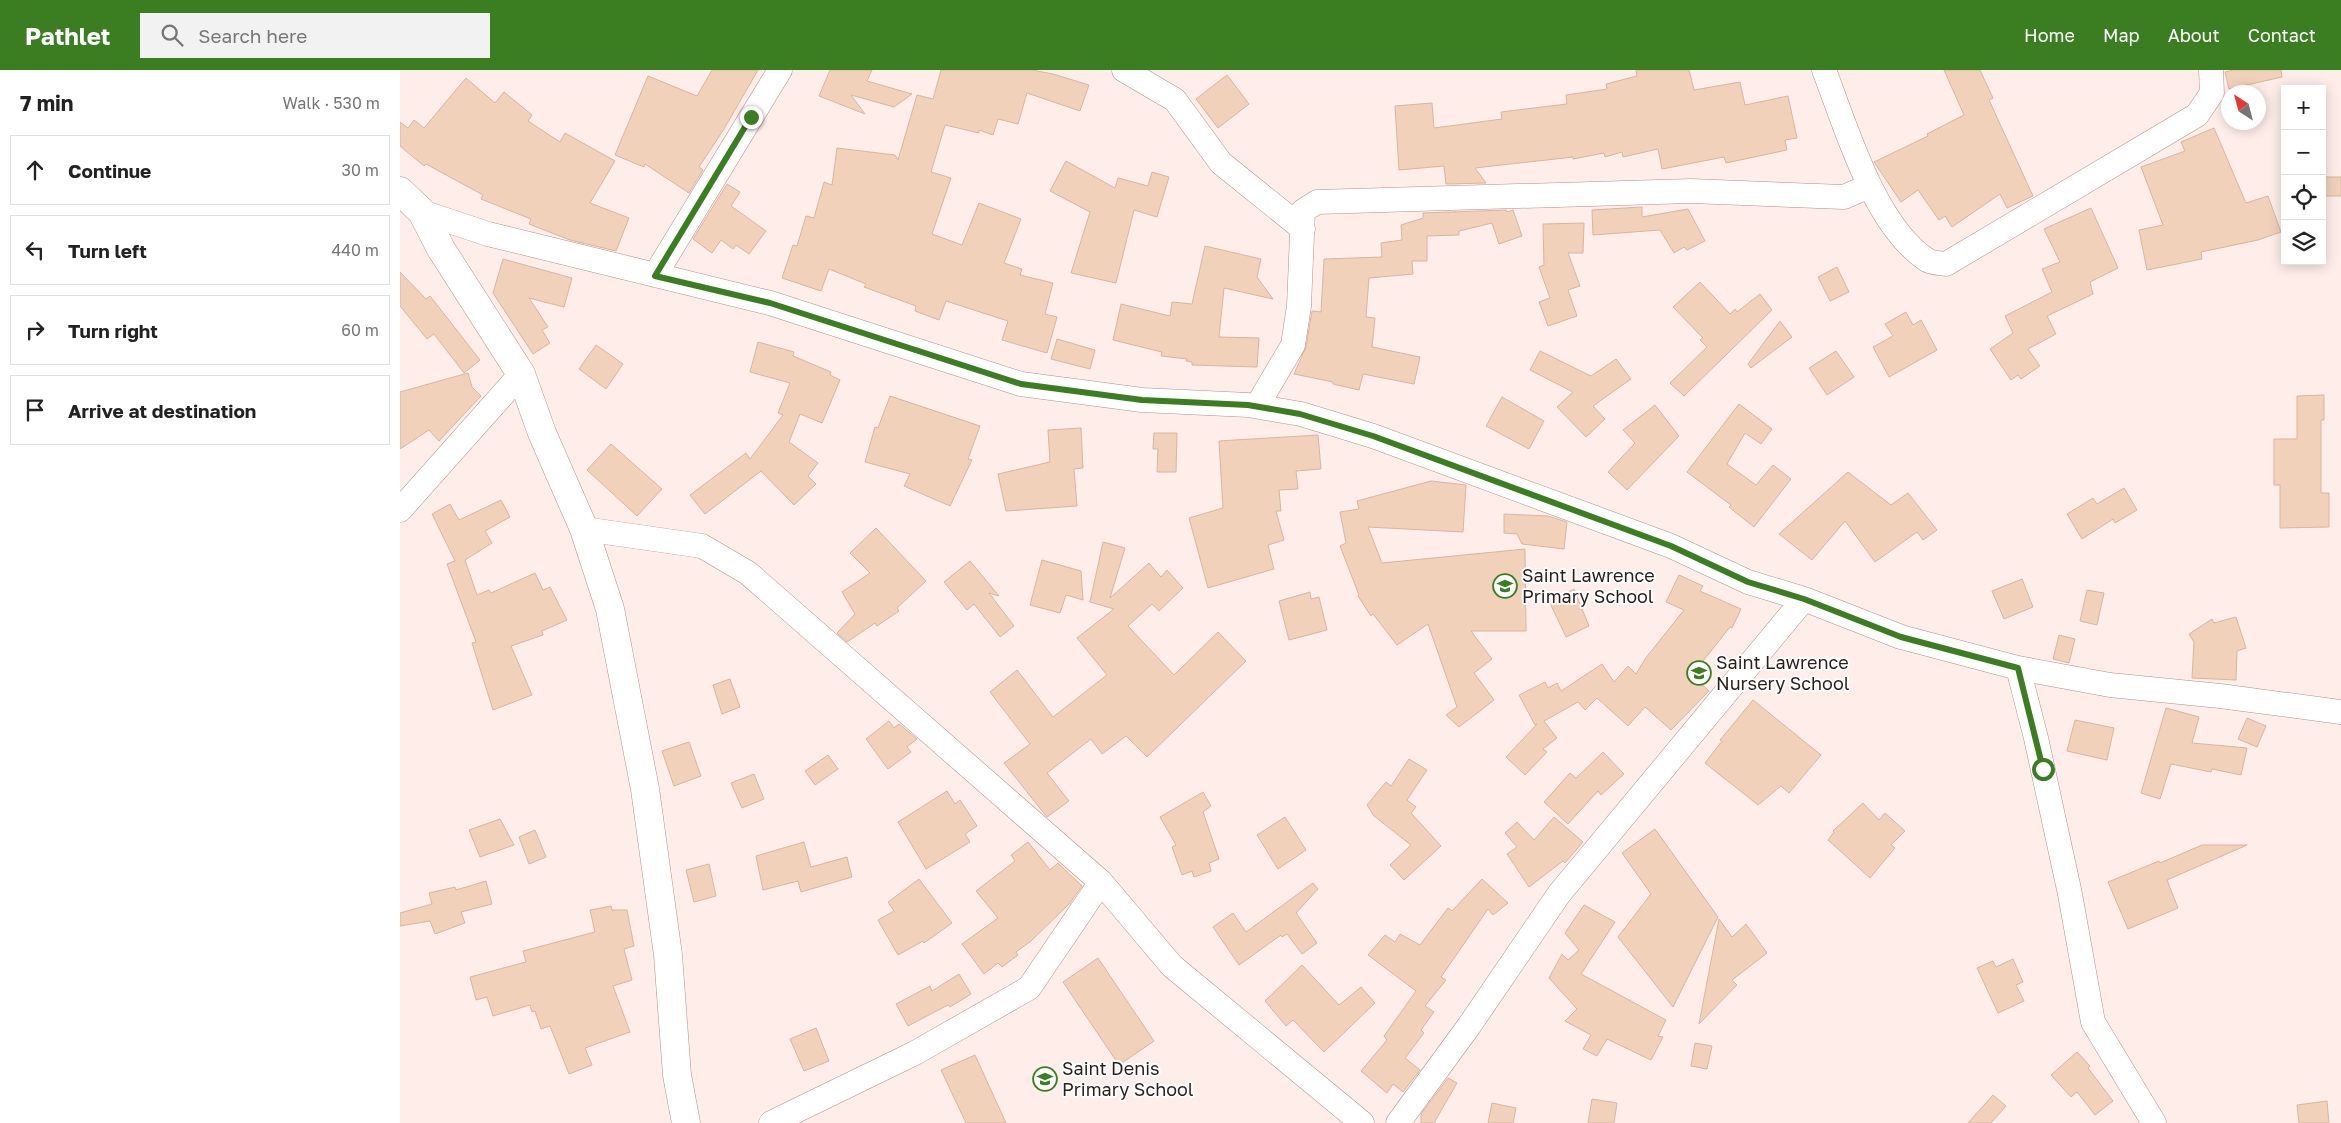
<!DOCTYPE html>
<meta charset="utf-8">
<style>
body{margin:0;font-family:"Golos Text",sans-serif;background:#f2f2f2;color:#222}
.controls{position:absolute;right:15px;top:15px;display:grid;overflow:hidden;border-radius:0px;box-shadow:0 2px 12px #0003}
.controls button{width:45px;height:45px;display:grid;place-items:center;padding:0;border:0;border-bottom:1px solid #e0e0e0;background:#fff;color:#222;font:25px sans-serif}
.compass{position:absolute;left:1821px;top:15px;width:45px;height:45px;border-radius:50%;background:#fff;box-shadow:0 2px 12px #0003;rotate:324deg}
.stop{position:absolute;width:15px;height:15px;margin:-11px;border:4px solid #3b7e21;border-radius:50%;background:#fff}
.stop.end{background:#3b7e21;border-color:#fff;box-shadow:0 1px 5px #0008}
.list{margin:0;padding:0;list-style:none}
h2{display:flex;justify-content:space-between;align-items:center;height:65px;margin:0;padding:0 20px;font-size:21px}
h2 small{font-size:16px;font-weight:400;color:#767676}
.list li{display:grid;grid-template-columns:32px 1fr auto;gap:15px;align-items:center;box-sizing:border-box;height:70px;margin:0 10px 10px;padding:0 10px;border:1px solid #e0e0e0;border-radius:0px}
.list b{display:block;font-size:19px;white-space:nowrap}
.list em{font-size:16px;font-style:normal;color:#767676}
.icon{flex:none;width:28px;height:28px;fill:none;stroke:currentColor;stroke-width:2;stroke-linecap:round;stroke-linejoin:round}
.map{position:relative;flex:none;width:1941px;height:1053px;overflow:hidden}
header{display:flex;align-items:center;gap:30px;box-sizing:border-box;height:70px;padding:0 25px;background:#3b7e21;color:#fff}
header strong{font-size:24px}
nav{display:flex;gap:28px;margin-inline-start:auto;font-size:18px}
.search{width:350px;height:45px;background:#f2f2f2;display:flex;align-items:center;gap:12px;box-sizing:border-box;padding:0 18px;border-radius:0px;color:#767676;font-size:19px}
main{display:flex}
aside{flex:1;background:#fff}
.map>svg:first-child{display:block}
.building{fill:#f2d1bb;stroke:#d7b6a1}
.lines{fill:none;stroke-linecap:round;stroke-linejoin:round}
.street-casing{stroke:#b69087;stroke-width:25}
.secondary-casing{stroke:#b69087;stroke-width:29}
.street{stroke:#fff;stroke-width:24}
.secondary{stroke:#fff;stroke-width:28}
.route{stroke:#3b7e21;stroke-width:6}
.labels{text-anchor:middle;stroke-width:4;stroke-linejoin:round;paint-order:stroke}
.poi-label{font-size:18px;fill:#2b1d19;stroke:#fff;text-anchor:start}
</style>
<header>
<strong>Pathlet</strong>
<div class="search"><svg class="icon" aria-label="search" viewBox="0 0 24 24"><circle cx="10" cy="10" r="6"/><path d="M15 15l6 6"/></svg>Search here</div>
<nav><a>Home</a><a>Map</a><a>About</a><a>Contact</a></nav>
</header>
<main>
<aside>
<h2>7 min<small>Walk · 530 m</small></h2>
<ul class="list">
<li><svg class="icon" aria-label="ahead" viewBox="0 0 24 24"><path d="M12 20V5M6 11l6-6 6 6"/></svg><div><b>Continue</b></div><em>30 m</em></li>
<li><svg class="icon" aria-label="left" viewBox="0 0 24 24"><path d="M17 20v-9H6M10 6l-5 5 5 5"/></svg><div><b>Turn left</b></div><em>440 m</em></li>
<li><svg class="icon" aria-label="right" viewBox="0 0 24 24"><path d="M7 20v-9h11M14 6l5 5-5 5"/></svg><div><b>Turn right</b></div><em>60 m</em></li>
<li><svg class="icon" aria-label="arrive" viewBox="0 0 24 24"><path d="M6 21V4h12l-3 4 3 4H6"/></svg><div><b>Arrive at destination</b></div></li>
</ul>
</aside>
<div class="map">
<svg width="1941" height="1053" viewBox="0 0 1941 1053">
<rect width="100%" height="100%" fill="#feede9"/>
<!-- building -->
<path class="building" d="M 312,0 L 358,0 L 324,59 L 299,97 L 303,100 L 289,123 L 245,94 L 244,97 L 215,85 L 248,6 L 297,26 Z
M 430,0 L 472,0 L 467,11 L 512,24 L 494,37 L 451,25 L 465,44 L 419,26 Z
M 541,0 L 632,0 L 653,4 L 689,15 L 680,41 L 627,23 L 618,54 L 598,49 L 593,65 L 579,60 L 579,63 L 545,55 L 531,102 L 551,108 L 532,164 L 562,175 L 579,133 L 621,149 L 604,193 L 622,199 L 620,205 L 653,213 L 645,244 L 657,247 L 647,283 L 602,270 L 608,251 L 546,231 L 539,250 L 515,241 L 516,236 L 464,217 L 466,214 L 429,199 L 421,221 L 382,208 L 393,175 L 397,176 L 406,146 L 414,148 L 424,112 L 432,115 L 437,78 L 495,85 L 498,90 L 517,25 L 533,29 Z
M 1236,0 L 1289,0 L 1294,20 L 1340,12 L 1345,35 L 1388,26 L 1397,68 L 1385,70 L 1387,80 L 1326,93 L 1324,87 L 1262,99 L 1258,79 L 1223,87 L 1222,82 L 1205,87 L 1204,83 L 1173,89 L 1173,87 L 1075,98 L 1086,113 L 1046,114 L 1044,96 L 999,100 L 995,36 L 1032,33 L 1034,58 L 1102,49 L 1101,42 L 1167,34 L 1166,25 L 1207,19 L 1206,14 L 1237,6 Z
M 1544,0 L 1580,0 L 1593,28 L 1589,30 L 1633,126 L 1607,138 L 1600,124 L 1552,157 L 1545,146 L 1539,150 L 1518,120 L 1501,132 L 1474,92 L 1528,66 L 1527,64 L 1564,45 Z
M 1834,0 L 1881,0 L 1882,7 L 1829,19 L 1825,2 Z
M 827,5 L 849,34 L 818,58 L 796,29 Z
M 66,8 L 95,33 L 104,22 L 132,45 L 128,51 L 160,72 L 165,63 L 215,91 L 190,133 L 229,148 L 216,181 L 170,170 L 129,154 L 131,149 L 81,129 L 83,125 L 26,94 L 24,96 L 0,76 L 0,52 L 8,58 L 14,50 L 24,58 Z
M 1814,58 L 1846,133 L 1868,126 L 1881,162 L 1858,170 L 1801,182 L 1802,189 L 1747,200 L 1739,160 L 1763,155 L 1741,97 L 1785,81 L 1781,72 Z
M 666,91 L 715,118 L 718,108 L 748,116 L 752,102 L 769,107 L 757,147 L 734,140 L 716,213 L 671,203 L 690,142 L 650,121 Z
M 1923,107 L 1941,107 L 1941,126 L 1924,126 Z
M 327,114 L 340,122 L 331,136 L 366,161 L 349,184 L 336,175 L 333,179 L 321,170 L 312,183 L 293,169 Z
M 1242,137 L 1242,147 L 1288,139 L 1305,171 L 1287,180 L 1284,177 L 1274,183 L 1260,160 L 1193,165 L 1192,140 Z
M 1691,138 L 1718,198 L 1690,212 L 1693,224 L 1647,246 L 1656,264 L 1628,279 L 1640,296 L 1621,309 L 1618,305 L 1611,310 L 1590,279 L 1613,263 L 1605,246 L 1652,222 L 1642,199 L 1660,192 L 1644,159 Z
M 1106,140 L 1107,142 L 1113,140 L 1122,166 L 1099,174 L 1092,153 L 1059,161 L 1059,165 L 1027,166 L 1027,191 L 1012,191 L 1013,204 L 969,208 L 966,247 L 975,248 L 972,277 L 1020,287 L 1014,314 L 963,304 L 959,320 L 933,314 L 933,312 L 894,304 L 906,277 L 912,241 L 921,242 L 924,189 L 982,187 L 981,173 L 1002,170 L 1001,155 L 1023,148 L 1023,143 Z
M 1184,153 L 1183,183 L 1168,183 L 1180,216 L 1168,220 L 1177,246 L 1148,256 L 1139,232 L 1150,228 L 1139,197 L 1144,195 L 1143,154 Z
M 805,176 L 861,189 L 857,207 L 873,229 L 824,218 L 819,267 L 859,268 L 857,297 L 792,295 L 792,292 L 786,291 L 787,289 L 761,286 L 762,282 L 713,270 L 721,234 L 770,246 L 772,232 L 792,234 Z
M 103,189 L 172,208 L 164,237 L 129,228 L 148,257 L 142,260 L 150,273 L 133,284 L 93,223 Z
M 1437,197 L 1449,222 L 1430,231 L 1418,207 Z
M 0,202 L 26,229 L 30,226 L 80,290 L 64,303 L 34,264 L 27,269 L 0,236 Z
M 1300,212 L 1330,244 L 1335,239 L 1337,242 L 1360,224 L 1372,240 L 1284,326 L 1270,313 L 1307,277 L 1300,270 L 1303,268 L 1273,237 Z
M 1506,242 L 1513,255 L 1521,250 L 1537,280 L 1489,307 L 1473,277 L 1493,266 L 1485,254 Z
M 1380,251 L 1392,267 L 1351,298 L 1348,294 Z
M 657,269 L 695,280 L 690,299 L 651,289 Z
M 358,272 L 394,282 L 393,286 L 431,302 L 430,305 L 440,310 L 422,353 L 400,344 L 389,372 L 418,393 L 408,406 L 416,414 L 394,435 L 361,401 L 305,444 L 290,425 L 346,383 L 350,389 L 383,345 L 378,343 L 390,313 L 350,302 Z
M 196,275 L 223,294 L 206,319 L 179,299 Z
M 1140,281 L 1191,306 L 1216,289 L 1231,309 L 1193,336 L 1205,349 L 1186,367 L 1157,337 L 1173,322 L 1130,300 Z
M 1436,281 L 1454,307 L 1427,325 L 1409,298 Z
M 68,303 L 72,317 L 81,326 L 39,371 L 29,360 L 0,379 L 0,322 Z
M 1924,325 L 1924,350 L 1921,350 L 1921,423 L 1929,423 L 1929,457 L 1880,458 L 1880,415 L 1874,415 L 1874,369 L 1897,369 L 1897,326 Z
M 490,326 L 580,356 L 568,389 L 572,390 L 550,436 L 504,416 L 510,404 L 465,392 L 475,357 L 478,358 Z
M 1102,327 L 1144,351 L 1129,379 L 1086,356 Z
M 1339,334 L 1372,359 L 1361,374 L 1345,363 L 1327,394 L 1356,415 L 1373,395 L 1391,409 L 1354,457 L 1329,437 L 1331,435 L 1287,402 Z
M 1255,335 L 1279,366 L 1227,420 L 1208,402 L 1235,373 L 1223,360 Z
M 681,358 L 683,398 L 674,399 L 677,436 L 606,441 L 598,404 L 650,392 L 648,360 Z
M 754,363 L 777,363 L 776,402 L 757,402 L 758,379 L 753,379 Z
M 918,365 L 921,399 L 896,401 L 898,419 L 879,420 L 881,441 L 876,441 L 884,470 L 868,475 L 874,499 L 808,518 L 789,448 L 823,438 L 819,371 Z
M 211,374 L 262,419 L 237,446 L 187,400 Z
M 1448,402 L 1491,435 L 1508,423 L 1537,460 L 1523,470 L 1517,462 L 1475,492 L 1445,451 L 1412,490 L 1379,464 Z
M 1031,411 L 1066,415 L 1063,462 L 968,457 L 982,493 L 1125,479 L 1126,561 L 1071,561 L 1092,589 L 1074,603 L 1094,630 L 1059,657 L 1046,645 L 1057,637 L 1028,554 L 997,575 L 973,544 L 971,546 L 958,526 L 959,525 L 940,476 L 946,473 L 940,442 L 959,439 L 957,431 Z
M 1724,418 L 1737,440 L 1715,453 L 1713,449 L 1682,469 L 1667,444 L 1693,428 L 1697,434 Z
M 101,430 L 110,447 L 85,461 L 92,473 L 65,490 L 77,525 L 89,520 L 91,523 L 135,503 L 143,520 L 150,517 L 167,550 L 142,561 L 143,565 L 111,576 L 132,625 L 93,640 L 72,573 L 76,572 L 47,494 L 55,491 L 32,444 L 50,434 L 59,450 Z
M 1104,444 L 1148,446 L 1167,452 L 1164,479 L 1122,474 L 1117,464 L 1104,463 Z
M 476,458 L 526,511 L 497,538 L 499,541 L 477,556 L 475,553 L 447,572 L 437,563 L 455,544 L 442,522 L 470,503 L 450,483 Z
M 703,472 L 725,478 L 710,528 L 749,493 L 761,507 L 767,500 L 783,518 L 759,541 L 752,534 L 728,556 L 774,605 L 818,562 L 846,591 L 747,687 L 726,666 L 702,684 L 691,669 L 647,703 L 669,731 L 647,747 L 604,693 L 630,674 L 590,622 L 617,600 L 653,647 L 707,605 L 677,568 L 714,539 L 690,532 Z
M 642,490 L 681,501 L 683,530 L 666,525 L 660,543 L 630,535 Z
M 570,491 L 599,526 L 589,523 L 614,556 L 600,567 L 574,534 L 567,540 L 544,512 Z
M 1279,505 L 1303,516 L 1300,521 L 1341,539 L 1332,558 L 1330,557 L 1292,605 L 1309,621 L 1271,660 L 1245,637 L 1228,656 L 1197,628 L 1185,640 L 1178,632 L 1144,651 L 1157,668 L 1143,679 L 1147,682 L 1125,705 L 1106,687 L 1137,654 L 1135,655 L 1119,625 L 1145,612 L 1148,618 L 1157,613 L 1161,621 L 1202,594 L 1214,612 L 1228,596 L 1236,604 L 1245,589 L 1284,540 L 1266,532 Z
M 1622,509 L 1633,537 L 1604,549 L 1592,521 Z
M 1174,519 L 1189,556 L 1166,567 L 1149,531 Z
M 1687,520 L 1704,523 L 1697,555 L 1680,551 Z
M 910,522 L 911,529 L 919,527 L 927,560 L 889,570 L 879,531 Z
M 1836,547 L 1846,578 L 1837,581 L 1836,610 L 1792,608 L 1794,572 L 1789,564 L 1812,549 L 1814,553 Z
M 1659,565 L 1675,569 L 1669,593 L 1653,589 Z
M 330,609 L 340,637 L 322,644 L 313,615 Z
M 1353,630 L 1421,685 L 1389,723 L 1381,716 L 1358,735 L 1305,693 L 1322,671 L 1320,670 Z
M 1766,638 L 1799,647 L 1792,673 L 1847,678 L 1841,705 L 1812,699 L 1811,702 L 1771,694 L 1760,729 L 1741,723 Z
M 1847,648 L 1866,656 L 1857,677 L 1838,669 Z
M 1675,650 L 1714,658 L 1707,690 L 1667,681 Z
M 489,651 L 494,658 L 499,654 L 517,669 L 507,677 L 511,682 L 488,699 L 466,669 Z
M 289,672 L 301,706 L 274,716 L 262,681 Z
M 1203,682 L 1224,704 L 1201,725 L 1198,721 L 1168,754 L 1144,732 L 1170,703 L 1176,708 Z
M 428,685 L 438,699 L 415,715 L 405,701 Z
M 1009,689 L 1027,700 L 1007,730 L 1016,737 L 1011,743 L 1041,776 L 1004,810 L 990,795 L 1011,775 L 974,746 L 967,735 L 986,712 L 991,716 Z
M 354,704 L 364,729 L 342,738 L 331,713 Z
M 547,721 L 555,734 L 560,730 L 577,756 L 565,764 L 570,772 L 526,799 L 498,752 Z
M 803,722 L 811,736 L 803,742 L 819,789 L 809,793 L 811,801 L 794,807 L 792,801 L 782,805 L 772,777 L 776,775 L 760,747 Z
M 1463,733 L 1479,750 L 1485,743 L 1505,761 L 1491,775 L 1495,778 L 1470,808 L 1428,770 L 1434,762 L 1433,761 Z
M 885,747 L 906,780 L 878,799 L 857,765 Z
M 1154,747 L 1183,772 L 1165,793 L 1163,791 L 1129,817 L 1107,784 L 1117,777 L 1105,763 L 1117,752 L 1134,770 Z
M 100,749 L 114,775 L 80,787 L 69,760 Z
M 1255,759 L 1318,847 L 1273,937 L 1218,867 L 1251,824 L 1222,783 Z
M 135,760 L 146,787 L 129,794 L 119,767 Z
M 404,772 L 411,797 L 447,787 L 452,807 L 401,822 L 398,811 L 363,820 L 356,786 Z
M 628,772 L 650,800 L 658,793 L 682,816 L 670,833 L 631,871 L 616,882 L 618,885 L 602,897 L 598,893 L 584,904 L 562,874 L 598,848 L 576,821 L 615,791 L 611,785 Z
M 1802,775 L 1847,775 L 1767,810 L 1778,838 L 1728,859 L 1708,812 L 1759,791 L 1760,793 Z
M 309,794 L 316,826 L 294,832 L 286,800 Z
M 519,809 L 552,853 L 524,873 L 523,871 L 498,885 L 478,850 L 494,841 L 488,832 Z
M 1082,809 L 1108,833 L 1093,845 L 1088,839 L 1041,907 L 1046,910 L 1025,936 L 1034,942 L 1021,960 L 1024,963 L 1005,988 L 1020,1000 L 1003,1022 L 993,1014 L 987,1023 L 961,1001 L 987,970 L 984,966 L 1016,921 L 968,885 L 985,865 L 995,872 L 1000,864 L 1020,875 L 1048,838 L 1052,841 Z
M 86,811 L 92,834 L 61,842 L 65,853 L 35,864 L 30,851 L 0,856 L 0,843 L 32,834 L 29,823 L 55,817 L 56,820 Z
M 913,813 L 918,819 L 896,843 L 917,873 L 902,884 L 887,864 L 882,867 L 881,865 L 839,895 L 813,857 L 833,843 L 846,862 Z
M 1184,835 L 1215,852 L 1181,904 L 1266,950 L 1258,966 L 1263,967 L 1251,990 L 1207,969 L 1197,986 L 1183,979 L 1191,965 L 1165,951 L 1177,939 L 1149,908 L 1162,884 L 1168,890 L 1179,880 L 1165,863 Z
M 211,836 L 212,840 L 227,840 L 234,876 L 224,879 L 232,910 L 213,916 L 230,962 L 185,978 L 192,995 L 169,1004 L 150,956 L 141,959 L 135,941 L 132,942 L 130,935 L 93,946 L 87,927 L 76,930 L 70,907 L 126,892 L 123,881 L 195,862 L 190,840 Z
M 1319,849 L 1332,867 L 1346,854 L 1367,883 L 1332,910 L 1337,915 L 1299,954 Z
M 698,888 L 754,971 L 719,995 L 663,912 Z
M 1613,889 L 1623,912 L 1616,915 L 1624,931 L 1598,943 L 1577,898 L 1593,891 L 1596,897 Z
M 902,895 L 939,935 L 961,917 L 975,933 L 924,982 L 893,950 L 886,956 L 865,931 Z
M 559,904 L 571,924 L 550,937 L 548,935 L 508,956 L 496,934 L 530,916 L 532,921 Z
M 416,958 L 429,991 L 404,1001 L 390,969 Z
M 1295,973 L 1312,976 L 1307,999 L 1291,996 Z
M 1677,982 L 1690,996 L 1688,998 L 1713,1031 L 1695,1045 L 1677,1022 L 1671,1027 L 1651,1005 Z
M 575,985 L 606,1053 L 566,1053 L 541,1000 Z
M 1048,1008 L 1057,1013 L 1034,1053 L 1021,1053 L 1021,1044 Z
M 1593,1025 L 1606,1036 L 1591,1053 L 1568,1053 Z
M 1192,1029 L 1217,1033 L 1214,1053 L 1188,1053 Z
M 1927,1031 L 1929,1053 L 1899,1053 L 1897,1035 Z
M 1092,1033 L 1116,1038 L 1113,1053 L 1088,1053 Z"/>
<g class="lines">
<!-- street casing -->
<g class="street-casing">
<path id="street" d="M 724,0 L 775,30 L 821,93 L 903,159
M 1424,0 C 1446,57 1474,155 1527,190 C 1532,193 1540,193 1546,194 L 1797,45 L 1812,23 L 1811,0
M 22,142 L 88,164 L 370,233 L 621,314 L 742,330 L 848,335 L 901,344 L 973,366 L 1271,476 L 1348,512 L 1404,529 L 1501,567 L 1618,598 L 1710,615 L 1820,626 L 1941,642
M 255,205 L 380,0
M 857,336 L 893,275 L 899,236 L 903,141 L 917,132 L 1291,121 L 1444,127 L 1469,116
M 0,440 L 121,304
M 184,459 L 302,476 L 348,503 L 701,812 L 772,896 L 962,1053
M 1618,598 L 1636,668 L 1670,824 L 1693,952 L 1754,1053
M 371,1053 L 515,983 L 629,918 L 701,812
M 998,1053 L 1069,956 L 1159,824 L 1404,529"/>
</g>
<!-- secondary casing -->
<g class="secondary-casing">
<path id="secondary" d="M 0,121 L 22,142 L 41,179 L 121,304 L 142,363 L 184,459 L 210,539 L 245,719 L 268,885 L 277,1005 L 286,1053"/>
</g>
<!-- street -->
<use href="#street" class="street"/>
<!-- secondary -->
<use href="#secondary" class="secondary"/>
</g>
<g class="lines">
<!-- route -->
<path class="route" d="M 351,47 L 255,206 L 370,233 L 621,314 L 742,330 L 848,335 L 900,344 L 973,366 L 1271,476 L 1348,512 L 1404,529 L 1501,567 L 1618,598 L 1643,699"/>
</g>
<!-- icons -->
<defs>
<g id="school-ring" transform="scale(1.25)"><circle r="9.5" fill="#fff" stroke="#3b7e21" stroke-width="1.5"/><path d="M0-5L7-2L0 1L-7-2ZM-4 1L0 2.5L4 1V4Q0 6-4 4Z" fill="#3b7e21"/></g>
</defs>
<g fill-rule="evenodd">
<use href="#school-ring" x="1105" y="516"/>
<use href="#school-ring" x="1299" y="603"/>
<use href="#school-ring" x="645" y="1009"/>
</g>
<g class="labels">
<!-- poi labels -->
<g class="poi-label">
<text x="1122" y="512">Saint Lawrence<tspan x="1122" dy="21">Primary School</tspan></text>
<text x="1316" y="599">Saint Lawrence<tspan x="1316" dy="21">Nursery School</tspan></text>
<text x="662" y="1005">Saint Denis<tspan x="662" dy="21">Primary School</tspan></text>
</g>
</g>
</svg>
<div class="controls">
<button>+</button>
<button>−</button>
<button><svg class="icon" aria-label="locate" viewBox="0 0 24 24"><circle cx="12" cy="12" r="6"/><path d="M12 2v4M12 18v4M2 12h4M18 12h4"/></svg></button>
<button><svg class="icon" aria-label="layers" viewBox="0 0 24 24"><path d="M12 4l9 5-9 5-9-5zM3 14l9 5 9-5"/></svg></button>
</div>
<svg class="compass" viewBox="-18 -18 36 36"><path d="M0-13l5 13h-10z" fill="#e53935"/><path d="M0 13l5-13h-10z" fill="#767676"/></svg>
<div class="stop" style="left:1643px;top:699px"></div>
<div class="stop end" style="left:351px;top:47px"></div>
</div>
</main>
